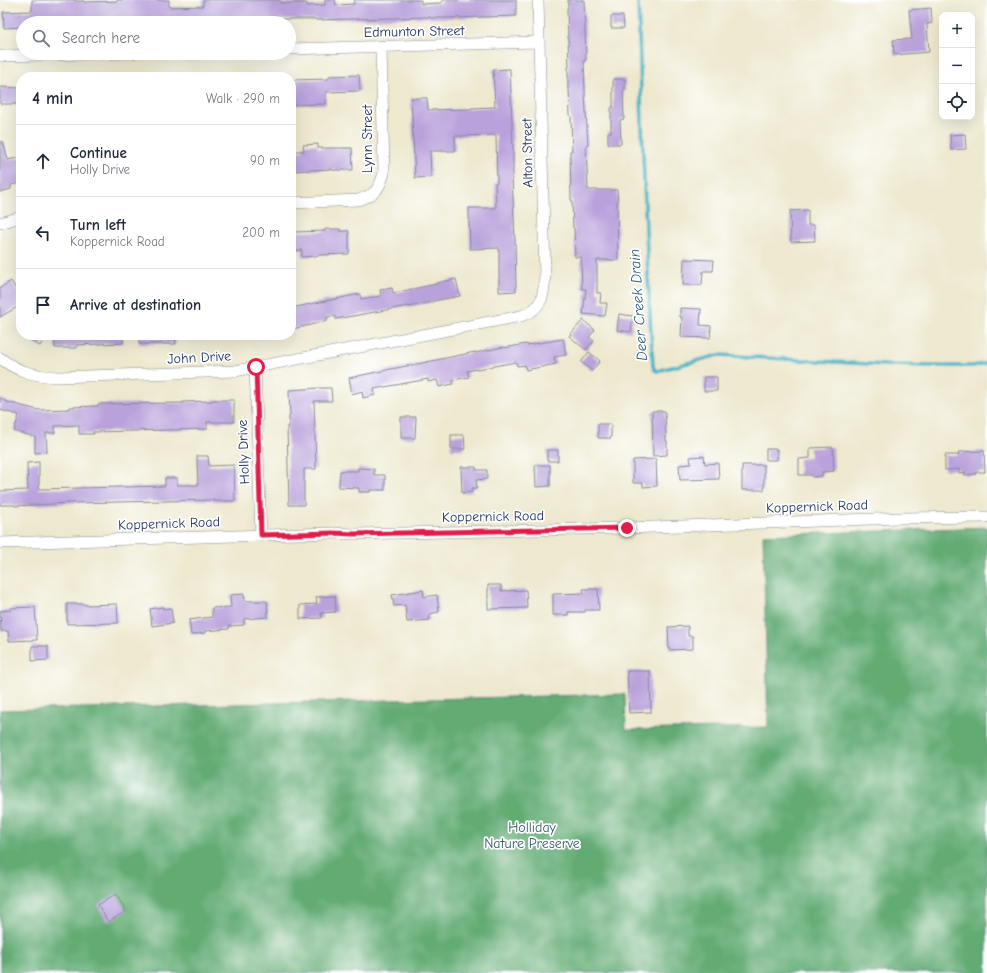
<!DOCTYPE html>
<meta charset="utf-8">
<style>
body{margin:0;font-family:"Comic Neue",sans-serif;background:#f6f6f7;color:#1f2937}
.controls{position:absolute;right:12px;top:12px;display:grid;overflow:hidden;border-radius:8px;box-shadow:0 4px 16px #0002}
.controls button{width:36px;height:36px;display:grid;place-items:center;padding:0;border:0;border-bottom:1px solid #e0e1e3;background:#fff;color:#1f2937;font:20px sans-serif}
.stop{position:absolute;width:12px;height:12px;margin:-9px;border:3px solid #e11d48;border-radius:50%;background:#fff}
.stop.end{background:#e11d48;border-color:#fff;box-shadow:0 1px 4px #0008}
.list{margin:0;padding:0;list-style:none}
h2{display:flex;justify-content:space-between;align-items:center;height:52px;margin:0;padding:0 16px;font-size:17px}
h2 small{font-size:13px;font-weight:400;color:#747a83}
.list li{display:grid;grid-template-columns:26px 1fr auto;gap:12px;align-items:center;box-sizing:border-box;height:72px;padding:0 16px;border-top:1px solid #e0e1e3}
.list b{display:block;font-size:15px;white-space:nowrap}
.list p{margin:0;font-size:13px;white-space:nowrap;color:#747a83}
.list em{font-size:13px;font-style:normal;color:#747a83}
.icon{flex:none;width:22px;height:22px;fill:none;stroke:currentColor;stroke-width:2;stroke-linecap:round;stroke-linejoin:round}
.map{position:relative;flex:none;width:987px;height:973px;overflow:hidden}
.search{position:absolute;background:#fff;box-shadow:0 4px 16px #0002;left:16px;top:16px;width:280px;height:44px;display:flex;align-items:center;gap:10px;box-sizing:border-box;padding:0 14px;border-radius:22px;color:#747a83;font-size:15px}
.panel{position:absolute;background:#fff;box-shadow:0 4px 16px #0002;left:16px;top:72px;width:280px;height:268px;border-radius:16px}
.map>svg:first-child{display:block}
.forest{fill:#62ab73;stroke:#3e6d68}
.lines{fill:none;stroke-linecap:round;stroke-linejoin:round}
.stream{stroke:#48b2c6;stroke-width:3.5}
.building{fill:#b9a2dc}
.minor-casing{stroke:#848c96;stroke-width:12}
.minor{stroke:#fff;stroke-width:11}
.route{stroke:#e11d48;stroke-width:5}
.labels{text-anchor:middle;stroke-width:3.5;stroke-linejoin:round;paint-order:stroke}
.street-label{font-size:14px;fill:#1b2f5e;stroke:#fff}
.park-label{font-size:14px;fill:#375c6a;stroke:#fff}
.water-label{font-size:15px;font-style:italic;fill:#2b5d82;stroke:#fff}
</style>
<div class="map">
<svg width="987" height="973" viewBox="0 0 987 973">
<rect width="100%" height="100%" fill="#fff"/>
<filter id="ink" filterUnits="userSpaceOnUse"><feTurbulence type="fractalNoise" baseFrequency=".025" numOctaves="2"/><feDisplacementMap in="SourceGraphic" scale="8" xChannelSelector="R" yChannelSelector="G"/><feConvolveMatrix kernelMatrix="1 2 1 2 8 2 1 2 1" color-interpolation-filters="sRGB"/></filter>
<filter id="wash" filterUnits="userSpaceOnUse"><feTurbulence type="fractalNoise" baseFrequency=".012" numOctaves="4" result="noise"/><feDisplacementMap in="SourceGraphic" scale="16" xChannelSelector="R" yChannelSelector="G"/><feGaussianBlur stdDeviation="0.9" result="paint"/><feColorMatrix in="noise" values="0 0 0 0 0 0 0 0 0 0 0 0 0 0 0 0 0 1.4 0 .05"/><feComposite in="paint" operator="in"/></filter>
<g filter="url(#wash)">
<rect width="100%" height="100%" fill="#ede8ce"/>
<!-- forest -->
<path class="forest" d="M 987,527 L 987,973 L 0,973 L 0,710 L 625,694 L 626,730 L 768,727 L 763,535 Z"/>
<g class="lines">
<!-- stream -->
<path class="stream" d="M 638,0 C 642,122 645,244 653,366 L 655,370 L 657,371 L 719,355 L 885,365 L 940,366 L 973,366 L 987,363"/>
</g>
<g id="blocks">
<!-- building -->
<path class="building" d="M 32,0 L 75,0 L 75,1 L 84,1 L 84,2 L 118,1 L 118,0 L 169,0 L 169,7 L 203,6 L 203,0 L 280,0 L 280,3 L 307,3 L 307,6 L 325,5 L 325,0 L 335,0 L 336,5 L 354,4 L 354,0 L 421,0 L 421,4 L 442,3 L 442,0 L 516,0 L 516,16 L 450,18 L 430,18 L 430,17 L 393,18 L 316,20 L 316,19 L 281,19 L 281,21 L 259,21 L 259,19 L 212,20 L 212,18 L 194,19 L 194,23 L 174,23 L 174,21 L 127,22 L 127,21 L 108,21 L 108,23 L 23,23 L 23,27 L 4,28 L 3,12 L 32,11 Z
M 568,0 L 584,0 L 586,60 L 584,60 L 585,94 L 588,145 L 586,145 L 588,190 L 617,190 L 618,202 L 617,202 L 618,260 L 597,260 L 597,293 L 601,293 L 600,303 L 607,303 L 605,316 L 583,314 L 586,289 L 582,289 L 581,257 L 575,257 L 574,228 L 573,228 L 572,200 L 571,200 L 570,151 L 572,151 L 571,116 L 570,116 L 569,88 L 568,88 L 568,67 L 569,67 L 567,8 L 568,8 Z
M 931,8 L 932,23 L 927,24 L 929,52 L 894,55 L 893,40 L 912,39 L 909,10 Z
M 611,16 L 623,16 L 624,28 L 611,28 Z
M 510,69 L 513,148 L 513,176 L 512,176 L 515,241 L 516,291 L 499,292 L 499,248 L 470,249 L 469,221 L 469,208 L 496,208 L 495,183 L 497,183 L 496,135 L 455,136 L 455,151 L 430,151 L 431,177 L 415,178 L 411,98 L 427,98 L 428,110 L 471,109 L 471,108 L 495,107 L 493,70 Z
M 359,75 L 360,91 L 326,92 L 326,104 L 291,105 L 291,80 L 329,79 L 329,76 Z
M 613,79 L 625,79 L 625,91 L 623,91 L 624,119 L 620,120 L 621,144 L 608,144 L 608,132 L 611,132 L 611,108 L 613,107 Z
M 0,87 L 21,88 L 21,104 L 0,104 Z
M 965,134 L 966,149 L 951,150 L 950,135 Z
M 3,141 L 8,160 L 21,157 L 21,183 L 11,185 L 11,189 L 0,192 L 0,142 Z
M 318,144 L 318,148 L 352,148 L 353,170 L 332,170 L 332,169 L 291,171 L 291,151 L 304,151 L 303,145 Z
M 808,210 L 808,225 L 814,225 L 815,241 L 791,242 L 790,211 Z
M 325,229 L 340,229 L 340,231 L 349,231 L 349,254 L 317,255 L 317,256 L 302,257 L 302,250 L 293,251 L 293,232 L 325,231 Z
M 684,259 L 714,260 L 713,271 L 703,271 L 702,285 L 683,285 Z
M 456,279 L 460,296 L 433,301 L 433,302 L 408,307 L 408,306 L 336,319 L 335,316 L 327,317 L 327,321 L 293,329 L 293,327 L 291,327 L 291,308 L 360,294 L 361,299 L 381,296 L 380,290 L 392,288 L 393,293 L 437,284 L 437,283 Z
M 11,281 L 21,297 L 21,305 L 0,317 L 0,288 Z
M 680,308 L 701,309 L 700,325 L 711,326 L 710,338 L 681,337 L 682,317 L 680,317 Z
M 619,314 L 633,316 L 631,332 L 617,330 Z
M 583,320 L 595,330 L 589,337 L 594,341 L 586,350 L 569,336 Z
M 22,335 L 47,335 L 40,346 Z
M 55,335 L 123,335 L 123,343 L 77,345 L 77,348 L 55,348 Z
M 139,335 L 175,335 L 176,344 L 139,344 Z
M 563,339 L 566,355 L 554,357 L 556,364 L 526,370 L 525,365 L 517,366 L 516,362 L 467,371 L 469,377 L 453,380 L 453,384 L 439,387 L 437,380 L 428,382 L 428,379 L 374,389 L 375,395 L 363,398 L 362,391 L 352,394 L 349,378 L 391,369 L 417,364 L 475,352 L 475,353 L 503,347 L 504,348 L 526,344 L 527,345 Z
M 589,352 L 600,361 L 592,371 L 581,362 Z
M 704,377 L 717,377 L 717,391 L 704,391 Z
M 319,388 L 331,388 L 332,401 L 314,401 L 316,469 L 304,469 L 304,505 L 289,505 L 287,426 L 289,426 L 289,416 L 290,416 L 289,390 Z
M 0,398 L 7,402 L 38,410 L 70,409 L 70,407 L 98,406 L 98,404 L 183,403 L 183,402 L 212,401 L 212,400 L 234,400 L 234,422 L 207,422 L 207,429 L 93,432 L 94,434 L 79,434 L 79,425 L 55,426 L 55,433 L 46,433 L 47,452 L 35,453 L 35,437 L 14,431 L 19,415 L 0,410 Z
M 652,411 L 665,411 L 666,441 L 667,441 L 667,455 L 653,456 Z
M 401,417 L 416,417 L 415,438 L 401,438 Z
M 598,424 L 611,424 L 611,438 L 598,438 Z
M 451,435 L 464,435 L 465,449 L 451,449 Z
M 833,447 L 834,471 L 822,472 L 822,476 L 812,477 L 812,475 L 799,475 L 799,459 L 810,458 L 810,448 Z
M 766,449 L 777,449 L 777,460 L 766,460 Z
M 547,450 L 558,450 L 558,461 L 547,461 Z
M 984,451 L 985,472 L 976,472 L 976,474 L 965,475 L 965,472 L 959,473 L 959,469 L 945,470 L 945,455 L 959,455 L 958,452 Z
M 197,456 L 208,456 L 209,466 L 234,465 L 235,501 L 213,501 L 213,500 L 70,503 L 15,506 L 15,505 L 0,505 L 0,491 L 28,490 L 27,463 L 39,462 L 39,489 L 165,486 L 165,478 L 177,478 L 177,485 L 198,485 Z
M 704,456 L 705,464 L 718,463 L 719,479 L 680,480 L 679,465 L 691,464 L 690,457 Z
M 656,459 L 657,486 L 643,487 L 643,483 L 633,483 L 633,460 Z
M 535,465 L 550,465 L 550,486 L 536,487 Z
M 742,465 L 764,465 L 764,490 L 742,490 Z
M 461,467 L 476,467 L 476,470 L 487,470 L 487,479 L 476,480 L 477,488 L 472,488 L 472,492 L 462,493 Z
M 358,468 L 374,469 L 374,475 L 385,475 L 385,490 L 370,490 L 370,492 L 359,492 L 359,488 L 339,487 L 340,471 L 358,471 Z
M 488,585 L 501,585 L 501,591 L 526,590 L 527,608 L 488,609 Z
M 583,589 L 598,589 L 599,610 L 585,610 L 585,612 L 568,612 L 568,615 L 553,615 L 553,594 L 584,593 Z
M 423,590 L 424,597 L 437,595 L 439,612 L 429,614 L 430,620 L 407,622 L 405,605 L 394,606 L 392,595 Z
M 244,594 L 245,601 L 267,601 L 268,617 L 244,619 L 244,625 L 229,626 L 229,629 L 205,631 L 205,633 L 191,635 L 189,620 L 212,617 L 212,608 L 231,607 L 230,595 Z
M 335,596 L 336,612 L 321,613 L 322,618 L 300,619 L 300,605 L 317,604 L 316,597 Z
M 67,604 L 85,604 L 85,605 L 117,604 L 118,623 L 67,624 Z
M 35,607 L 37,640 L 9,641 L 8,631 L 1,631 L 0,611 L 11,610 L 11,608 Z
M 163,607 L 163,609 L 171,608 L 173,623 L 152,626 L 150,609 Z
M 688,626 L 688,636 L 693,636 L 693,649 L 669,650 L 668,627 Z
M 32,646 L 48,646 L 48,660 L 32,661 Z
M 627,671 L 650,671 L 651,712 L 629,713 Z
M 116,894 L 126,911 L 108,922 L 98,905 Z"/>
</g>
</g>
<g filter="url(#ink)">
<use href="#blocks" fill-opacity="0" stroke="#848c96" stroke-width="1"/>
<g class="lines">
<!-- minor casing -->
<g class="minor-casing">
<path id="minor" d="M 289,49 L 539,42
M 0,56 L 133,53
M 291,203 L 358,200 C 375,195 379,190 384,173 L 381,46
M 0,223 L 21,217
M 0,358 C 18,372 35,376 58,377 L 235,371 L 521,316 C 543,309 544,295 545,275 L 538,0
M 255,367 L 261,535
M 0,543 L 333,533 L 354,534 L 627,528 L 900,518 L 987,517"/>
</g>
<!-- minor -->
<use href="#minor" class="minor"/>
</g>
</g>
<g class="lines" filter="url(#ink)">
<!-- route -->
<path class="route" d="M 256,367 L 261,535 L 333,533 L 354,534 L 627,528"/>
</g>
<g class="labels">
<!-- street labels -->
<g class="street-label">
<text transform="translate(414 31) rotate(-1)" y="5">Edmunton Street</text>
<text transform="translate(367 139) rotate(-90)" y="5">Lynn Street</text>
<text transform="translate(527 153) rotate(-91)" y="5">Alton Street</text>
<text transform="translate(199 357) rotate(-3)" y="5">John Drive</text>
<text transform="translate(243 452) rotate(-92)" y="5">Holly Drive</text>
<text transform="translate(817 506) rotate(-2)" y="5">Koppernick Road</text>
<text transform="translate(493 516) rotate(-1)" y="5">Koppernick Road</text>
<text transform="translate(169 523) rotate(-2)" y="5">Koppernick Road</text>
</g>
<!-- park labels -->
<g class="park-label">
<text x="532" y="832">Holliday<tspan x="532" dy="16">Nature Preserve</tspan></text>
</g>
<!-- water labels -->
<g class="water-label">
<text transform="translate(638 305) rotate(-94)" y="5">Deer Creek Drain</text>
</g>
</g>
</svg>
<div class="controls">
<button>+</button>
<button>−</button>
<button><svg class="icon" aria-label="locate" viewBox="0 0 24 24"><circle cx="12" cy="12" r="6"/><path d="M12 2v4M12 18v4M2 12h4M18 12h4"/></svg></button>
</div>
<div class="stop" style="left:256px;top:367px"></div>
<div class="stop end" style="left:627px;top:528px"></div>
<div class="search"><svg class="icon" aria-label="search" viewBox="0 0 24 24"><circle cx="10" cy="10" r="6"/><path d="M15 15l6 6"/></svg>Search here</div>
<section class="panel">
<h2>4 min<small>Walk · 290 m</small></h2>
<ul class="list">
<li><svg class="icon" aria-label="ahead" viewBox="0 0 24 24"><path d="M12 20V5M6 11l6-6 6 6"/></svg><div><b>Continue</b><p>Holly Drive</p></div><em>90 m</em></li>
<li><svg class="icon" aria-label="left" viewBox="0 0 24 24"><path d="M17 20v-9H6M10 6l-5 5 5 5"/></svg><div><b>Turn left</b><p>Koppernick Road</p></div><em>200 m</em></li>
<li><svg class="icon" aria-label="arrive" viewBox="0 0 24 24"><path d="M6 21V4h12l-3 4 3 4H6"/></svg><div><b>Arrive at destination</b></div></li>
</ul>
</section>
</div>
